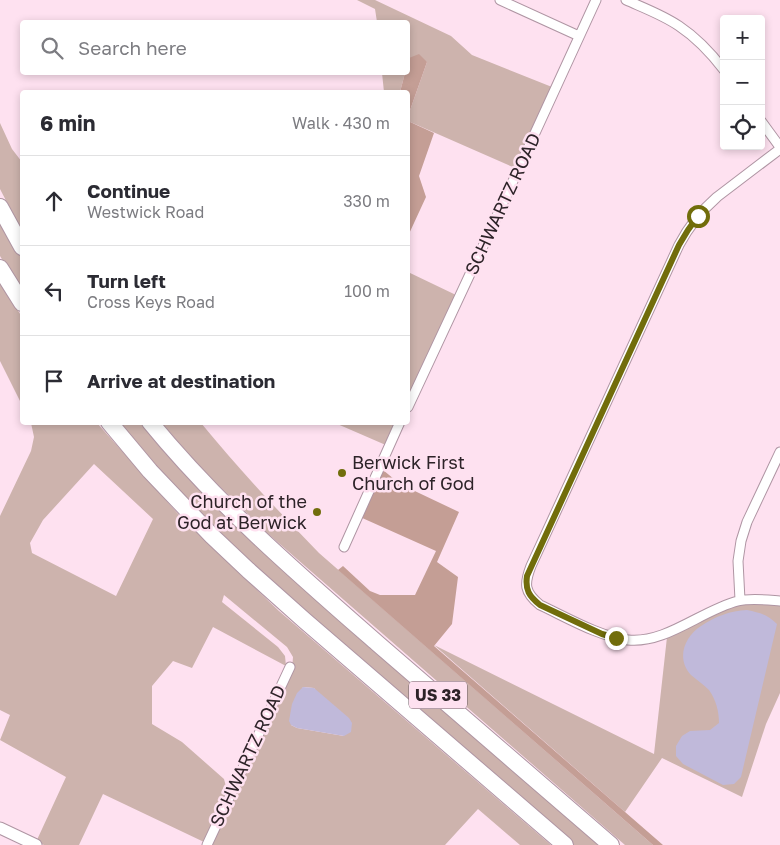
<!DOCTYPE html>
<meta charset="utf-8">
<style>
body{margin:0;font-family:"Golos Text",sans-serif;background:#f7f7f7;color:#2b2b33}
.controls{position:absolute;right:15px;top:15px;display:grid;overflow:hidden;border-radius:5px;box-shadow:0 2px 8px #0003}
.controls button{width:45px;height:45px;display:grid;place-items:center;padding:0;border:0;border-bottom:1px solid #e1e1e2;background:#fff;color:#2b2b33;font:25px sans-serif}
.stop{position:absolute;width:15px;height:15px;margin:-11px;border:4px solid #716d0b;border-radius:50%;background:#fff}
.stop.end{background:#716d0b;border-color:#fff;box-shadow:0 1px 5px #0008}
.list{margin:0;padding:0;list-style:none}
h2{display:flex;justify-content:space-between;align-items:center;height:65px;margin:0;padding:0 20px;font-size:21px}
h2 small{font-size:16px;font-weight:400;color:#7c7c81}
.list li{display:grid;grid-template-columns:32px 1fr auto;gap:15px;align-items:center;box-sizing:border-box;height:90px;padding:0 20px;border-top:1px solid #e1e1e2}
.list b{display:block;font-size:19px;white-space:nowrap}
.list p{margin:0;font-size:16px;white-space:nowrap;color:#7c7c81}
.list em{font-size:16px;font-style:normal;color:#7c7c81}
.icon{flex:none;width:28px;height:28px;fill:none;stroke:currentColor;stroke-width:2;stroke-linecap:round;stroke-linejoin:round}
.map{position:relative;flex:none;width:780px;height:845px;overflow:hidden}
.search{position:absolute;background:#fff;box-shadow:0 2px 8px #0003;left:20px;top:20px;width:390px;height:55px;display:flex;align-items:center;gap:12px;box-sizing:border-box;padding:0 18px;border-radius:5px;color:#7c7c81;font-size:19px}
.panel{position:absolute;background:#fff;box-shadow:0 2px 8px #0003;left:20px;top:90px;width:390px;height:335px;border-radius:5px}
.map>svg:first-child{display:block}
.green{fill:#cdb3ad;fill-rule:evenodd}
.forest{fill:#c49e95}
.water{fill:#c0b9da}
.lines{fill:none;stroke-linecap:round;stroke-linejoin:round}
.minor-casing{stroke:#af95a3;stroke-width:11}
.tertiary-casing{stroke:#af95a3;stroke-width:13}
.motorway-casing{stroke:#af95a3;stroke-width:18}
.minor{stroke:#fff;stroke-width:9}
.tertiary{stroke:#fff;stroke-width:11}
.motorway{stroke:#fff;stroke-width:16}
.route{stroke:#716d0b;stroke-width:6}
.poi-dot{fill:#716d0b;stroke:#fee1f0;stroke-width:2}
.labels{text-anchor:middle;stroke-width:5;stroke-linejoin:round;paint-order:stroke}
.shield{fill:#fee1f0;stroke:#6c5c64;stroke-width:1}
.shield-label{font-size:16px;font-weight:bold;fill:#2d2328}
.street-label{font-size:18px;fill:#2d2328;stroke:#fee1f0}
.poi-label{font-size:18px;fill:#2d2328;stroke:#fee1f0;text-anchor:start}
</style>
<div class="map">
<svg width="780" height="845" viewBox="0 0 780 845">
<rect width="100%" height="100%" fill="#fee1f0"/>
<!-- green -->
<path class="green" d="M 357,0 L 375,0 L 451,36 L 472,55 L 552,87 L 515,168 L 408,121 L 408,116 L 427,62 L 409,58 L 408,63 L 408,22 L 377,22 L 375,9 Z
M 382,73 L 405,73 L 400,92 L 384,92 Z
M 0,123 L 12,149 L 22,162 L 22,229 L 14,216 L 0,189 Z
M 0,218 L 22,256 L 22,292 L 0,256 Z
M 408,272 L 456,295 L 408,402 Z
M 0,282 L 22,317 L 22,405 L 0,361 Z
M 31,423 L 97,423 L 180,516 L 279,611 L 551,845 L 520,845 L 478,809 L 445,845 L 210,845 L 292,670 L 293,657 L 287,647 L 224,595 L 222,602 L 278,647 L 285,656 L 286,666 L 213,627 L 192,668 L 173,661 L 152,686 L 152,724 L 182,742 L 224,779 L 228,794 L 204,842 L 103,794 L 79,845 L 44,845 L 36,842 L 66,777 L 0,740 L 10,715 L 0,710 L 0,516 L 31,451 L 34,437 ZM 94,464 L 153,519 L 116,596 L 32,553 L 30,543 L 43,520 ZM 303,687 L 314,688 L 344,736 L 297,728 L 291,725 Z
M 118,423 L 143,423 L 603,845 L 574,845 L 313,620 L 193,507 Z
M 162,423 L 201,423 C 238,468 278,511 319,553 L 653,845 L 625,845 L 266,532 L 195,462 Z
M 335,423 L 398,423 L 388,446 Z
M 758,603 L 780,605 L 780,693 L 766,724 L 742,797 L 662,758 L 625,812 L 434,645 L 654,754 L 667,637 L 714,613 L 738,605 Z"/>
<!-- forest -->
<path class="forest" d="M 419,54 L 427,62 L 408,116 L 408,92 L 400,92 L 405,73 L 408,72 L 409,58 Z
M 408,121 L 434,133 L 419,176 L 426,197 L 408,236 Z
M 383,470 L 400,484 L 459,512 L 437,562 L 458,577 L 452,624 L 434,646 L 663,845 L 653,845 L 338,570 L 343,566 L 370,591 L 380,595 L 415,595 L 436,551 L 360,517 Z"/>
<!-- water -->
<path class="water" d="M 747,610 C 760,613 767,614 777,624 L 741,777 L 734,784 L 723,785 L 683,764 L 676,756 L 676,746 L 682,736 L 690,731 L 710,730 L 719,723 C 719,711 716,700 709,690 C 704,685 697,680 691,675 C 676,659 684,637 701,626 C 716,616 730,611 747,610 Z
M 303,687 L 314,688 L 349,718 L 352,723 L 351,732 L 344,736 L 297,728 L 291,725 L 289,721 L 292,704 L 297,693 Z"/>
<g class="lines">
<!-- minor casing -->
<g class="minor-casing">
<path id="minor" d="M 500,0 L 579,36
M 626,0 C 644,8 663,15 679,26 C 697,38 711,53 724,70
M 761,121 L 780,147
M 780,149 L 717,197 C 701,211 689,226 679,245 L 531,566 C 524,584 524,592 540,605 C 566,617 600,637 628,640 C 666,644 702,610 738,601 C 751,598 767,600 780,601
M 408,407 L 491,229 L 596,0
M 344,547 L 400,422
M 740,600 L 738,561 L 741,541 L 747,522 L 780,452
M 207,845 L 290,667"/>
</g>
<!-- tertiary casing -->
<g class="tertiary-casing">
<path id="tertiary" d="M 0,828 L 36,845"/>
</g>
<!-- motorway casing -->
<g class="motorway-casing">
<path id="motorway" d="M 0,207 L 22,247
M 0,268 L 22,303
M 109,422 L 150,471 L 212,536 L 248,570 L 304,620 L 565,845
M 150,422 C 217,504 298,574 377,643 C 455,710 533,778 611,845"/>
</g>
<!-- minor -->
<use href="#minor" class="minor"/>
<!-- tertiary -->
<use href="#tertiary" class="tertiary"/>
<!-- motorway -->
<use href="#motorway" class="motorway"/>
</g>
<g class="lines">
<!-- route -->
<path class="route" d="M 616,638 L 602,634 L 540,605 C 529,596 525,590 527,576 L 679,245 L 688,230 L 698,216"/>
</g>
<!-- markers -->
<g class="poi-dot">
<circle cx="342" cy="473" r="5"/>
<circle cx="317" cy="512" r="5"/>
</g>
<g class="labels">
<!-- shield labels -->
<rect class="shield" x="409" y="681.5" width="58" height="27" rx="4"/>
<g class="shield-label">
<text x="438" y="701">US 33</text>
</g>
<!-- street labels -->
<g class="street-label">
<text transform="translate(503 204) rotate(-65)" y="6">SCHWARTZ ROAD</text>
<text transform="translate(248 756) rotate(-65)" y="6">SCHWARTZ ROAD</text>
</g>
<!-- poi labels -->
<g class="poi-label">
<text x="352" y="469">Berwick First<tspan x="352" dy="21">Church of God</tspan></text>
<text x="307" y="508" text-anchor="end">Church of the<tspan x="307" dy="21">God at Berwick</tspan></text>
</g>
</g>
</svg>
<div class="controls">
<button>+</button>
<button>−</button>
<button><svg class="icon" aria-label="locate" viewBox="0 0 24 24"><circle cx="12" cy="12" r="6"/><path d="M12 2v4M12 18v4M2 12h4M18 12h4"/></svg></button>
</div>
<div class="stop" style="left:698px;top:216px"></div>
<div class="stop end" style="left:616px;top:638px"></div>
<div class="search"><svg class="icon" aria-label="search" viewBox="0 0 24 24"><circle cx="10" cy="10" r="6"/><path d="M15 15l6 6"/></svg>Search here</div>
<section class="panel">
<h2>6 min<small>Walk · 430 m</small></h2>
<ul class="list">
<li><svg class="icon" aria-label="ahead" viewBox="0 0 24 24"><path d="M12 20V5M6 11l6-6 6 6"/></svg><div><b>Continue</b><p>Westwick Road</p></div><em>330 m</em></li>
<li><svg class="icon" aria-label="left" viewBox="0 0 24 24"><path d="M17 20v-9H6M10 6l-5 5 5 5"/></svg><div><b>Turn left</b><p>Cross Keys Road</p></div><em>100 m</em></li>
<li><svg class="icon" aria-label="arrive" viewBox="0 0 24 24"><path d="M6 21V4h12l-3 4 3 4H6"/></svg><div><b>Arrive at destination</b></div></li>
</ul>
</section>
</div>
